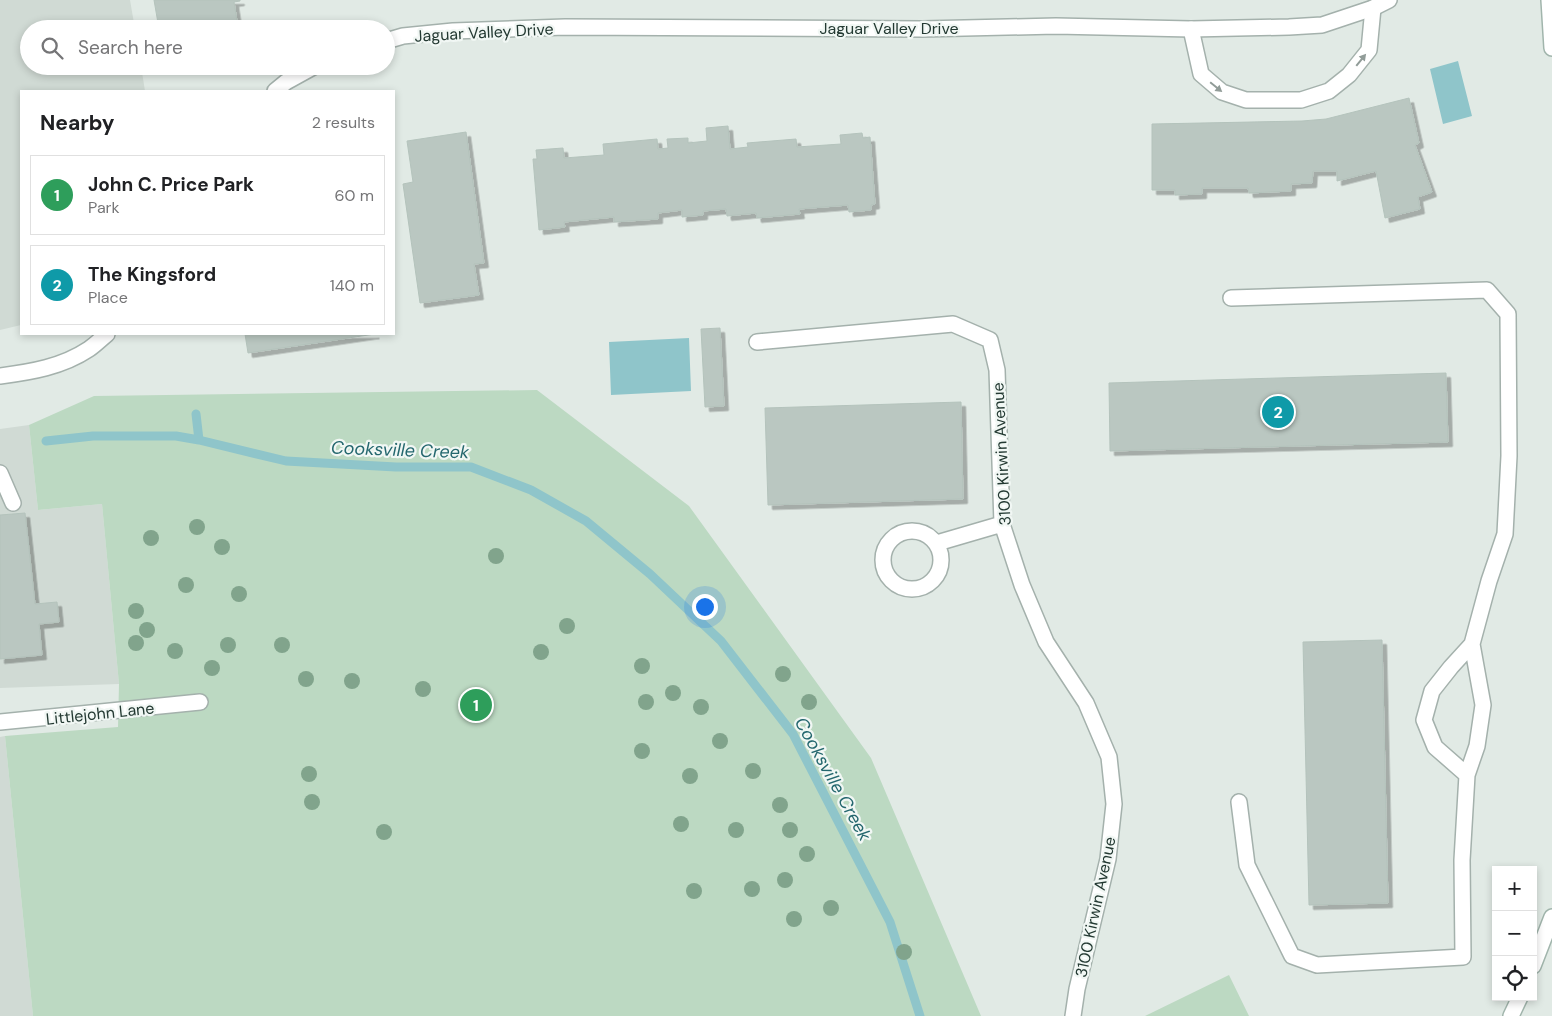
<!DOCTYPE html>
<meta charset="utf-8">
<style>
body{margin:0;font-family:"DM Sans",sans-serif;background:#f6f6f6;color:#202124}
.controls{position:absolute;right:15px;bottom:15px;display:grid;overflow:hidden;border-radius:0px;box-shadow:0 2px 8px #0003}
.controls button{width:45px;height:45px;display:grid;place-items:center;padding:0;border:0;border-bottom:1px solid #e0e0e0;background:#fff;color:#202124;font:25px sans-serif}
.you{position:absolute;left:704px;top:606px;width:18px;height:18px;margin:-12px;border:4px solid #fff;border-radius:50%;background:#1a73e8;box-shadow:0 0 0 8px #1a73e833}
.badge{display:grid;place-items:center;width:32px;height:32px;border-radius:50%;background:#d93025;color:#fff;font-size:16px;font-weight:700}
.pin{position:absolute;translate:-50% -50%;border:2px solid #fff;box-shadow:0 1px 5px #0006}
.list{margin:0;padding:0;list-style:none}
h2{display:flex;justify-content:space-between;align-items:center;height:65px;margin:0;padding:0 20px;font-size:21px}
h2 small{font-size:16px;font-weight:400;color:#757577}
.list li{display:grid;grid-template-columns:32px 1fr auto;gap:15px;align-items:center;box-sizing:border-box;height:80px;margin:0 10px 10px;padding:0 10px;border:1px solid #e0e0e0;border-radius:0px}
.list b{display:block;font-size:19px;white-space:nowrap}
.list p{margin:0;font-size:16px;white-space:nowrap;color:#757577}
.list em{font-size:16px;font-style:normal;color:#757577}
.icon{flex:none;width:28px;height:28px;fill:none;stroke:currentColor;stroke-width:2;stroke-linecap:round;stroke-linejoin:round}
.map{position:relative;flex:none;width:1552px;height:1016px;overflow:hidden}
.search{position:absolute;background:#fff;box-shadow:0 2px 8px #0003;left:20px;top:20px;width:375px;height:55px;display:flex;align-items:center;gap:12px;box-sizing:border-box;padding:0 18px;border-radius:28px;color:#757577;font-size:19px}
.panel{position:absolute;background:#fff;box-shadow:0 2px 8px #0003;left:20px;top:90px;width:375px;height:245px;border-radius:0px}
.map>svg:first-child{display:block}
.built{fill:#d0dad4}
.green{fill:#bcd9c2}
.water{fill:#8fc5ca}
.lines{fill:none;stroke-linecap:round;stroke-linejoin:round}
.stream{stroke:#8fc5ca;stroke-width:9}
.building{fill:#bac7c1;stroke:#b4c3bc;filter:url(#shadow)}
.lane-casing{stroke:#a4b1ac;stroke-width:18}
.street-casing{stroke:#a4b1ac;stroke-width:18}
.secondary-casing{stroke:#a1b5ac;stroke-width:18}
.lane{stroke:#fff;stroke-width:15}
.street{stroke:#fff;stroke-width:15}
.secondary{stroke:#fff;stroke-width:15}
.tree{fill:#81a48c}
.oneway{fill:#919c98}
.labels{text-anchor:middle;stroke-width:4.5;stroke-linejoin:round;paint-order:stroke}
.street-label{font-size:16px;fill:#233932;stroke:#f1f7f4}
.water-label{font-size:18px;font-style:italic;fill:#24676e;stroke:#f1f7f4}
</style>
<div class="map">
<svg width="1552" height="1016" viewBox="0 0 1552 1016">
<defs>
<filter id="shadow"><feDropShadow dx="4.5" dy="4.5" stdDeviation="0" flood-color="#0004"/></filter>
</defs>
<rect width="100%" height="100%" fill="#e1eae5"/>
<!-- built -->
<path class="built" d="M 0,0 L 130,0 L 135,29 L 29,29 L 29,66 L 141,66 L 145,91 L 21,91 L 21,325 L 0,330 Z
M 29,425 L 38,510 L 102,504 L 119,684 L 0,688 L 0,429 Z
M 5,736 L 33,1016 L 0,1016 L 0,737 Z"/>
<!-- green -->
<path class="green" d="M 537,390 L 689,506 L 871,758 L 981,1016 L 33,1016 L 5,736 L 118,727 L 119,684 L 102,504 L 38,510 L 29,425 L 94,396 Z
M 1229,975 L 1249,1016 L 1145,1016 Z"/>
<!-- water -->
<path class="water" d="M 1458,61 L 1472,116 L 1443,124 L 1430,69 Z
M 689,338 L 691,391 L 611,395 L 609,342 Z"/>
<g class="lines">
<!-- stream -->
<path class="stream" d="M 196,414 L 199,440
M 46,441 L 93,436 L 176,436 L 199,440 L 286,461 L 396,467 L 471,467 L 531,490 L 586,521 L 650,574 L 721,641 L 793,734 L 890,922 L 920,1016"/>
</g>
<!-- building -->
<path class="building" d="M 154,0 L 240,0 L 240,1 L 234,2 L 237,21 L 203,27 L 204,29 L 159,29 Z
M 1409,98 L 1419,143 L 1415,145 L 1432,192 L 1418,197 L 1420,209 L 1385,218 L 1376,171 L 1337,181 L 1337,171 L 1313,171 L 1312,183 L 1291,184 L 1291,191 L 1249,193 L 1248,188 L 1202,188 L 1202,194 L 1175,195 L 1175,190 L 1152,190 L 1152,124 L 1302,121 L 1326,119 Z
M 728,126 L 730,149 L 748,147 L 747,143 L 796,139 L 797,147 L 841,144 L 840,135 L 862,133 L 863,138 L 870,137 L 875,204 L 871,205 L 871,210 L 849,212 L 848,205 L 799,209 L 800,214 L 757,218 L 756,213 L 727,216 L 726,209 L 703,211 L 703,215 L 682,217 L 682,210 L 658,213 L 658,219 L 614,222 L 614,217 L 564,222 L 565,227 L 539,230 L 533,159 L 537,159 L 536,150 L 563,148 L 564,158 L 604,155 L 603,144 L 657,139 L 658,149 L 668,148 L 667,139 L 688,138 L 688,143 L 707,141 L 706,128 Z
M 466,132 L 484,263 L 474,264 L 479,295 L 420,303 L 403,184 L 413,182 L 407,141 Z
M 720,328 L 724,406 L 705,407 L 701,329 Z
M 245,334 L 375,334 L 248,353 Z
M 1446,373 L 1448,442 L 1110,451 L 1109,383 Z
M 961,402 L 963,499 L 768,505 L 765,408 Z
M 25,513 L 35,604 L 57,602 L 59,622 L 39,624 L 42,655 L 0,659 L 0,515 Z
M 1382,640 L 1388,903 L 1309,905 L 1303,642 Z"/>
<g class="lines">
<!-- lane casing -->
<g class="lane-casing">
<path id="lane" d="M 1191,29 L 1201,74 L 1222,92 L 1246,100 L 1301,100 L 1329,91 L 1349,75 L 1369,50 L 1373,8
M 1231,298 L 1487,290 L 1508,314 L 1509,456 L 1505,534 L 1489,581 L 1472,644 L 1483,705 L 1477,746 L 1467,775 L 1462,860 L 1463,957 L 1317,965 L 1292,956 L 1247,865 L 1239,802
M 757,342 L 953,324 L 990,340 L 997,370 L 1002,524 L 1022,585 L 1046,642 L 1086,703 L 1109,757 L 1114,804 L 1108,859 L 1077,989 L 1073,1016
M 0,473 L 13,503
M883 560a29 29 0 1 1 58 0a29 29 0 1 1-58 0Z
M 937,543 L 1002,524
M 0,722 L 200,702
M 1467,775 L 1435,747 L 1424,720 L 1432,691 L 1451,667 L 1472,644"/>
</g>
<!-- street casing -->
<g class="street-casing">
<path id="street" d="M 386,41 L 403,36 L 453,31 L 565,27 L 922,29 L 1056,26 L 1191,29 L 1289,27 L 1322,25 L 1373,8 L 1389,0
M 275,91 L 286,82 L 315,66
M 0,376 C 31,372 62,367 89,349 C 95,345 101,339 107,334"/>
</g>
<!-- secondary casing -->
<g class="secondary-casing">
<path id="secondary" d="M 1549,0 L 1552,48
M 1533,966 L 1552,917
M 1511,1016 L 1520,997"/>
</g>
<!-- lane -->
<use href="#lane" class="lane"/>
<!-- street -->
<use href="#street" class="street"/>
<!-- secondary -->
<use href="#secondary" class="secondary"/>
</g>
<!-- trees -->
<g class="tree">
<circle cx="197" cy="527" r="8"/>
<circle cx="151" cy="538" r="8"/>
<circle cx="222" cy="547" r="8"/>
<circle cx="496" cy="556" r="8"/>
<circle cx="186" cy="585" r="8"/>
<circle cx="239" cy="594" r="8"/>
<circle cx="136" cy="611" r="8"/>
<circle cx="567" cy="626" r="8"/>
<circle cx="147" cy="630" r="8"/>
<circle cx="136" cy="643" r="8"/>
<circle cx="228" cy="645" r="8"/>
<circle cx="282" cy="645" r="8"/>
<circle cx="175" cy="651" r="8"/>
<circle cx="541" cy="652" r="8"/>
<circle cx="642" cy="666" r="8"/>
<circle cx="212" cy="668" r="8"/>
<circle cx="783" cy="674" r="8"/>
<circle cx="306" cy="679" r="8"/>
<circle cx="352" cy="681" r="8"/>
<circle cx="423" cy="689" r="8"/>
<circle cx="673" cy="693" r="8"/>
<circle cx="646" cy="702" r="8"/>
<circle cx="809" cy="702" r="8"/>
<circle cx="701" cy="707" r="8"/>
<circle cx="720" cy="741" r="8"/>
<circle cx="642" cy="751" r="8"/>
<circle cx="753" cy="771" r="8"/>
<circle cx="309" cy="774" r="8"/>
<circle cx="690" cy="776" r="8"/>
<circle cx="312" cy="802" r="8"/>
<circle cx="780" cy="805" r="8"/>
<circle cx="681" cy="824" r="8"/>
<circle cx="736" cy="830" r="8"/>
<circle cx="790" cy="830" r="8"/>
<circle cx="384" cy="832" r="8"/>
<circle cx="807" cy="854" r="8"/>
<circle cx="785" cy="880" r="8"/>
<circle cx="752" cy="889" r="8"/>
<circle cx="694" cy="891" r="8"/>
<circle cx="831" cy="908" r="8"/>
<circle cx="794" cy="919" r="8"/>
<circle cx="904" cy="952" r="8"/>
</g>
<!-- one-way arrows -->
<defs><path id="oneway-solid" d="M-6-.8H1V-3.2L6.5 0L1 3.2V.8H-6Z" transform="scale(1.25)"/></defs>
<g class="oneway">
<use href="#oneway-solid" transform="translate(1361 60) rotate(-51)"/>
<use href="#oneway-solid" transform="translate(1216 87) rotate(39)"/>
</g>
<g class="labels">
<!-- street labels -->
<g class="street-label">
<text x="889" y="34">Jaguar Valley Drive</text>
<text transform="translate(484 32) rotate(-3)" y="6">Jaguar Valley Drive</text>
<text transform="translate(1001 454) rotate(-93)" y="6">3100 Kirwin Avenue</text>
<text transform="translate(100 713) rotate(-6)" y="6">Littlejohn Lane</text>
<text transform="translate(1095 907) rotate(-78)" y="6">3100 Kirwin Avenue</text>
</g>
<!-- water labels -->
<g class="water-label">
<text transform="translate(400 450) rotate(2)" y="6">Cooksville Creek</text>
<text transform="translate(833 779) rotate(61)" y="6">Cooksville Creek</text>
</g>
</g>
</svg>
<div class="controls">
<button>+</button>
<button>−</button>
<button><svg class="icon" aria-label="locate" viewBox="0 0 24 24"><circle cx="12" cy="12" r="6"/><path d="M12 2v4M12 18v4M2 12h4M18 12h4"/></svg></button>
</div>
<div class="you"></div>
<div class="pin badge" style="left:476px;top:705px;background:#2e9e5b">1</div>
<div class="pin badge" style="left:1278px;top:412px;background:#0f9aa8">2</div>
<div class="search"><svg class="icon" aria-label="search" viewBox="0 0 24 24"><circle cx="10" cy="10" r="6"/><path d="M15 15l6 6"/></svg>Search here</div>
<section class="panel">
<h2>Nearby<small>2 results</small></h2>
<ul class="list">
<li><span class="badge" style="background:#2e9e5b">1</span><div><b>John C. Price Park</b><p>Park</p></div><em>60 m</em></li>
<li><span class="badge" style="background:#0f9aa8">2</span><div><b>The Kingsford</b><p>Place</p></div><em>140 m</em></li>
</ul>
</section>
</div>
